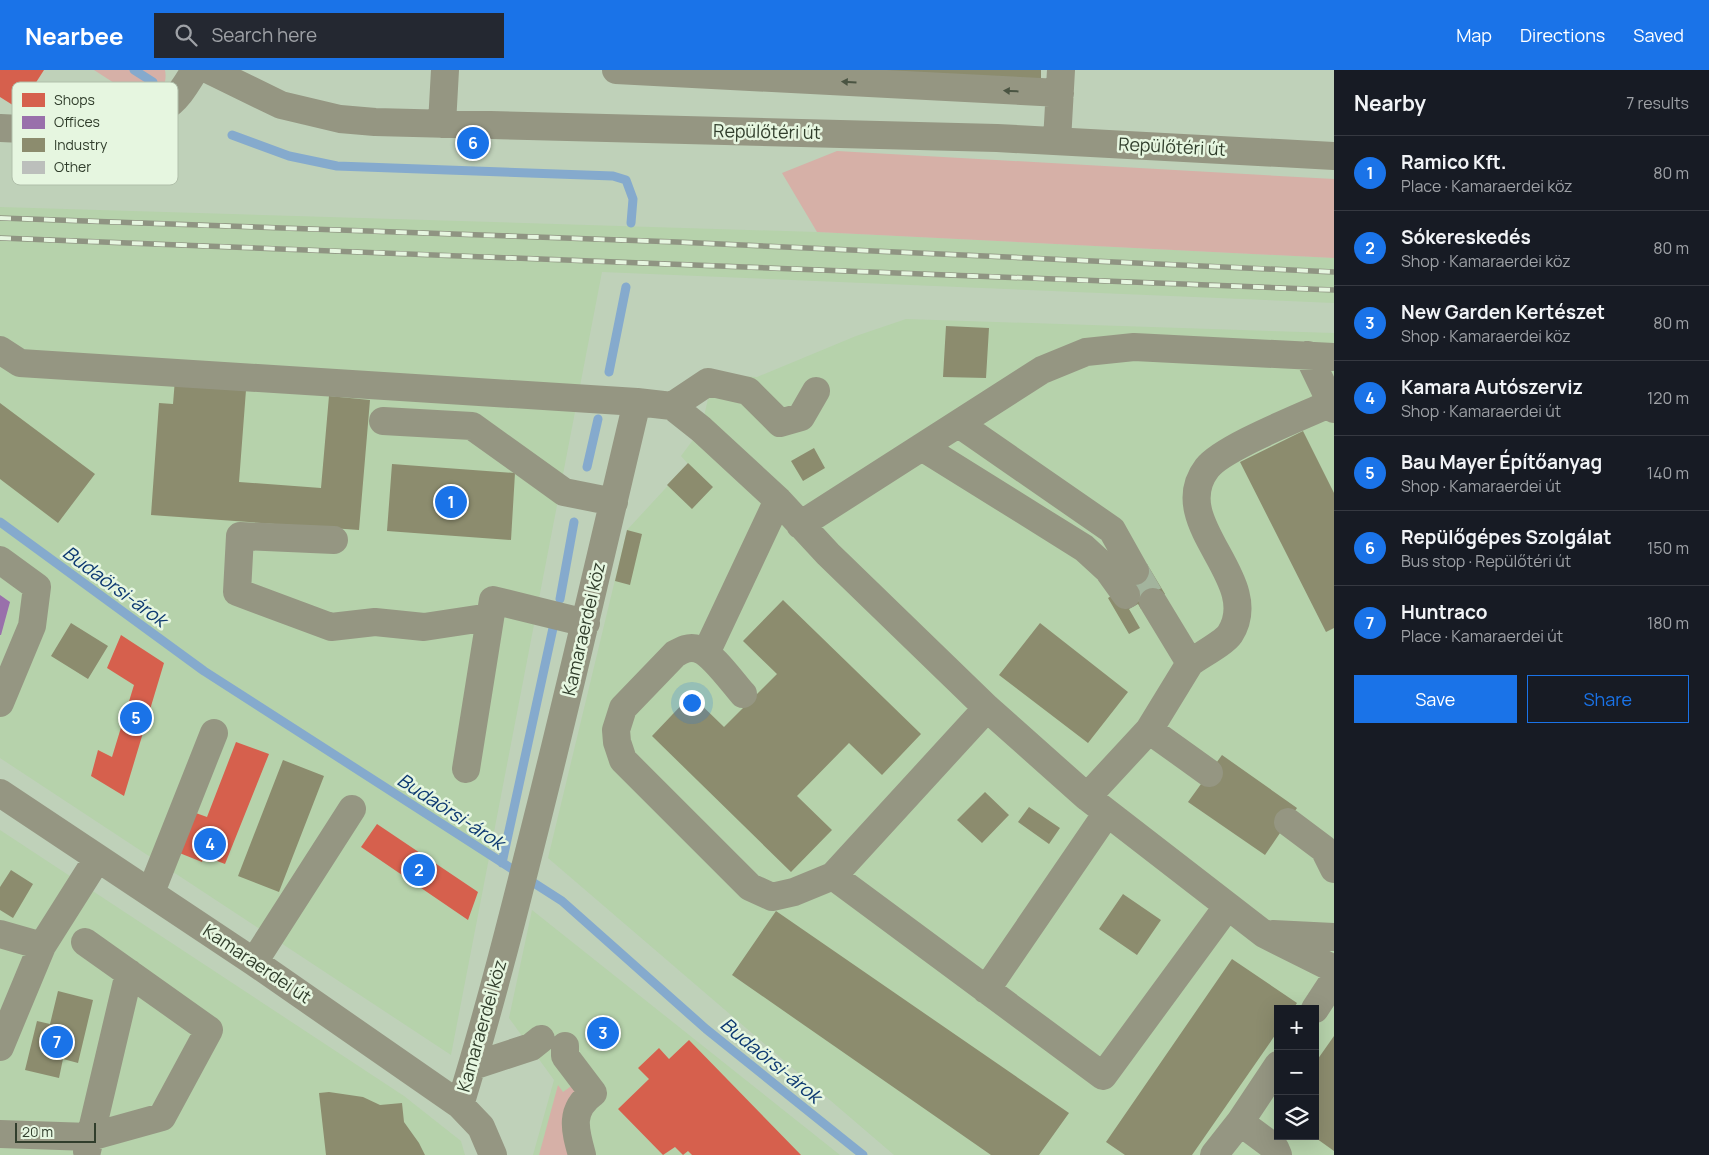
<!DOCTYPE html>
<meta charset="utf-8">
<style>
body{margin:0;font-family:Manrope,sans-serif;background:#242831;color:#f1f3f6}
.controls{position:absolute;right:15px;bottom:15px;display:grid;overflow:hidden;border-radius:0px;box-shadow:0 5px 20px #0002}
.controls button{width:45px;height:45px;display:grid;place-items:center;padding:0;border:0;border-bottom:1px solid #363941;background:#171b24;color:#f1f3f6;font:25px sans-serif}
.scale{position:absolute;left:15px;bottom:12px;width:81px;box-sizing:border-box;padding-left:5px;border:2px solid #313e2c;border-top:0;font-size:14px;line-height:18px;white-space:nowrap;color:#313e2c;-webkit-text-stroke:4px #e6f6e0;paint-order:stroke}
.you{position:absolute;left:691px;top:632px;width:18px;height:18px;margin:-12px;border:4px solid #fff;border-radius:50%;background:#1a73e8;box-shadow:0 0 0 8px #1a73e833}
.badge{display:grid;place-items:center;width:32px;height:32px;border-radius:50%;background:#1a73e8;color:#fff;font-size:16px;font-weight:700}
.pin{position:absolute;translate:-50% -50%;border:2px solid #fff;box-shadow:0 1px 5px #0006}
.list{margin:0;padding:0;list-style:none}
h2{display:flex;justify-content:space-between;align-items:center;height:65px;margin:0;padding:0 20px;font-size:21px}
h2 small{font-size:16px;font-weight:400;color:#9ea1a6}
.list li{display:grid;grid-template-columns:32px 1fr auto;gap:15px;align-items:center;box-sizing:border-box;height:75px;padding:0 20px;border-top:1px solid #363941}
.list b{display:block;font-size:19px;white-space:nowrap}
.list p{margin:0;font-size:16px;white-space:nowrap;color:#9ea1a6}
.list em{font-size:16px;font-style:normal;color:#9ea1a6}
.actions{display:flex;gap:10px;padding:15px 20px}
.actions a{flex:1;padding:11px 0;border:1px solid #1a73e8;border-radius:0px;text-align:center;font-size:18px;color:#1a73e8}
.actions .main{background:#1a73e8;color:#fff}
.icon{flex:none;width:28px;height:28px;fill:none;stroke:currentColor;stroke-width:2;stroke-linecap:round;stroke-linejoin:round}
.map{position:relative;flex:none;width:1334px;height:1085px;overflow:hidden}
header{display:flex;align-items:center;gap:30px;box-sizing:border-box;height:70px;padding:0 25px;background:#1a73e8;color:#fff}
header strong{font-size:24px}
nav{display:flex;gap:28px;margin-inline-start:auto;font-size:18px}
.search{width:350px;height:45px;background:#242831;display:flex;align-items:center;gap:12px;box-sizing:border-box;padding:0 18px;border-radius:0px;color:#9ea1a6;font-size:19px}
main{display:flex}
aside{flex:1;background:#171b24}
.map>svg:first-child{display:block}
.built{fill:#b6d2ab;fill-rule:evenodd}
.green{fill:#d6b0a7}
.shops{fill:#d6604d}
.offices{fill:#9970ab}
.industry{fill:#8c8c6e}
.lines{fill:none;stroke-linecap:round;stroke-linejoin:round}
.stream{stroke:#85aacd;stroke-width:9}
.minor-tunnel{stroke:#a3b49d;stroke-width:28;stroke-dasharray:28 14;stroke-linecap:butt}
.minor{stroke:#959682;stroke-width:28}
.rail-casing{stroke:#8f9482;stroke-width:5.5}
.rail{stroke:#e6f6e0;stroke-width:4;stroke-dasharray:11;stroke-linecap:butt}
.oneway{fill:#4a5442}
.labels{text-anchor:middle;stroke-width:5;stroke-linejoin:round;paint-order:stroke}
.street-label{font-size:18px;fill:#313e2c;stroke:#e6f6e0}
.water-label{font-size:19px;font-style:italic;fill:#0d3971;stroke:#e6f6e0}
.key{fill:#e6f6e0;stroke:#b0bfaa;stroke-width:1}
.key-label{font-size:14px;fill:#313e2c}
</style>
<header>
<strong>Nearbee</strong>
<div class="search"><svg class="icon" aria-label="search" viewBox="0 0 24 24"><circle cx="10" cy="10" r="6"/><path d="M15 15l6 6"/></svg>Search here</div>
<nav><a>Map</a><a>Directions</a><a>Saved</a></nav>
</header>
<main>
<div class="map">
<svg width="1334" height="1085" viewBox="0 0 1334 1085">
<rect width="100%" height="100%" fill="#bfd1b9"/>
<!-- built -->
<path class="built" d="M 0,137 L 817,162 L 1334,188 L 1334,233 L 602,202 L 451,985 L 0,688 Z
M 906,249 L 1334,263 L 1334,1085 L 894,1085 L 548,788 L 627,460 L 688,394 L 681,386 L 701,359 L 710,320 L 709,304 L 757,307 L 856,266 ZM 1278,939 L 1315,939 L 1315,1066 L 1278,1066 Z
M 0,760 L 404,1026 L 461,1071 L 465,1085 L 0,1085 Z
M 532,840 L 840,1085 L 533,1085 L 554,1010 L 509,948 Z"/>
<!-- green -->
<path class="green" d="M 94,0 L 165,0 C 170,27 142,37 119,36 L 128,22 Z
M 837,81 L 1334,109 L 1334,188 L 817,162 L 782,103 Z
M 577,1012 L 573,1085 L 539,1085 L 558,1015 L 563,1022 Z"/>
<!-- shops -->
<path class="shops" d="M 0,0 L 44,0 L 19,39 L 0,27 Z
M 121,565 L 164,593 L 124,726 L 91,706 L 98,680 L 112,687 L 134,615 L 107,598 Z
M 236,672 L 269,684 L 225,794 L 204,786 L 202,792 L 177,782 L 193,742 L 207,747 Z
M 377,754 L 478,822 L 468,850 L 361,777 Z
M 689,970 L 801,1085 L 692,1085 L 688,1081 L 683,1085 L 675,1077 L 663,1085 L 618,1039 L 649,1009 L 638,998 L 659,978 L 669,989 Z"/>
<!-- offices -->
<path class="offices" d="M 0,525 L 10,532 L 1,565 L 0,565 Z"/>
<!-- industry -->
<path class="industry" d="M 866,0 L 1041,0 L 1041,11 Z
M 946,256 L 989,258 L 986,308 L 943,307 Z
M 175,309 L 246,320 L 239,412 L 321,418 L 329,326 L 370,330 L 359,460 L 151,445 L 159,333 L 173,334 Z
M 0,333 L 95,404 L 58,453 L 0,409 Z
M 1303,361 L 1334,423 L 1334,558 L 1326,562 L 1240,392 Z
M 814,378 L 825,398 L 803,411 L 791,391 Z
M 688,393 L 713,417 L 692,439 L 667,415 Z
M 392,394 L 515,403 L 511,470 L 387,461 Z
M 627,460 L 642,464 L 630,515 L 615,511 Z
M 1147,494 L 1165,524 L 1141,539 L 1138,534 L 1129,539 L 1140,558 L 1129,564 L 1108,528 L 1119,521 L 1135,501 Z
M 783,530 L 921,664 L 882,705 L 849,673 L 797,726 L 832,760 L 791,802 L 652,666 L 691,625 L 724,657 L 777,604 L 743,571 Z
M 71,553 L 108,576 L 88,609 L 51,586 Z
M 1040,553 L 1128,622 L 1088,673 L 999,605 Z
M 1222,685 L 1297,738 L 1265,785 L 1188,732 Z
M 283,690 L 324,706 L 279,822 L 238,806 Z
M 985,722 L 1009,745 L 982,773 L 957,750 Z
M 1029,737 L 1060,758 L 1049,774 L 1018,752 Z
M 11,800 L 33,814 L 13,848 L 0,840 L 0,817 Z
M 1123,824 L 1161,850 L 1137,885 L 1099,859 Z
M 776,841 L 1069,1043 L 1039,1085 L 991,1085 L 732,905 Z
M 1232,889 L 1297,933 L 1293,939 L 1278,939 L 1278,961 L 1192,1085 L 1125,1085 L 1106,1072 Z
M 58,921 L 93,930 L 78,993 L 63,989 L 59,1008 L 25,1000 L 37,951 L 50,954 Z
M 1334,966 L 1334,1081 L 1313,1066 L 1315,1066 L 1315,993 Z
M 329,1022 L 363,1027 L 380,1035 L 402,1033 L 404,1052 L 419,1073 L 425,1085 L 326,1085 L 319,1023 Z"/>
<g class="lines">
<!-- stream -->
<path class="stream" d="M 134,0 L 153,12
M 232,65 L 289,86 L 337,96 L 613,106 L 626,110 L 633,129 L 631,153
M 609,302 L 626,217
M 587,397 L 598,349
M 0,452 L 204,601 L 562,831 L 706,959 L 863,1085
M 560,529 L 574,452
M 502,793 L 553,558"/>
<!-- minor-tunnel -->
<path class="minor-tunnel" d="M 1135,501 L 1153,532"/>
<!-- minor -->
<path class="minor" d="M 209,0 L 281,35 L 340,49 L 375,52 L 997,68 L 1334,86
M 616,0 L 1060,23
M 442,54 L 445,0
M 0,58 C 37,60 132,56 163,38 C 177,31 187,13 195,0
M 1057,71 L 1061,0
M 0,280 L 20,293 L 637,332 L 672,336 L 701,359 L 778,430 L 828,484 L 987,638 L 1087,727 L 1264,864 L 1334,899
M 1308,285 L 1334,339
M 672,336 L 708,312 L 748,321 L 780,353 L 801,347 L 816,321
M 383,351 L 472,356 L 564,422 L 614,432
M 959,354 L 1112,460 L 1135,501
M 922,377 L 1084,478 L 1108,500 L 1126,525
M 800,455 L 1042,300 L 1086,282 L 1134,277 L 1334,287
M 334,470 L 240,466 L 237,522 L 331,557 L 375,552 L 424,557 L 490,547
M 0,490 L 37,517 L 32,556 L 0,633
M 706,583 L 778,430
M 1190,593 C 1199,586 1224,573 1230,564 C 1265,509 1165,453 1207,398 C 1223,377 1304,346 1331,333
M 743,624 C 733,613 712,583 698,579 C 689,576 682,580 675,584 L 623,638 L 616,660 L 617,672 L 623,690 L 750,817 L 772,827 L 794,822 L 833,806 L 1103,1006 L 1227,837
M 1149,660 L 1209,703
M 466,699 L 493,530 L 586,553
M 0,723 L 254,892 L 460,1035 L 481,1057 L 493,1085
M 1087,727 L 1149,660 L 1190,593 L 1153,532
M 1288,752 L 1324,779 L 1334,799
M 833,806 L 987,638
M 151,822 L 214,663
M 0,864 L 42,876
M 1273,864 L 1334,867
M 254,892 L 352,739
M 986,920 L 1107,743
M 1315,939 L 1334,910
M 565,976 L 565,986 L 593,1023 C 569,1040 575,1060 582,1085
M 0,977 L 42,876 L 97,789
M 1278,995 L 1240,1052 L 1275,1078 L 1278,1085
M 473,996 L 531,977 L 541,969
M 460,1035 C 489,941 513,846 537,750 C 572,611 604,471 637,332
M 0,1064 L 90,1067 L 162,1047 L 209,960 L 85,872
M 87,1081 L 129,903
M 1214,1085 L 1240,1052"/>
<!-- rail casing -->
<g class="rail-casing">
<path id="rail" d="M 0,148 L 677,172 L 1334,202
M 0,168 L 1334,220"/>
</g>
<!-- rail -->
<use href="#rail" class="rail"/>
</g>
<!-- one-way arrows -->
<defs><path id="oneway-solid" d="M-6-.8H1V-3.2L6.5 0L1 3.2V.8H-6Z" transform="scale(1.25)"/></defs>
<g class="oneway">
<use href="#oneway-solid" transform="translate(849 12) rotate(-177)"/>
<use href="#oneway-solid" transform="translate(1011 21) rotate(-177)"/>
</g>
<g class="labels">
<!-- street labels -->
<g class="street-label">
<text transform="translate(767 62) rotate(1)" y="6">Repülőtéri út</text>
<text transform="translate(1172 77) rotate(3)" y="6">Repülőtéri út</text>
<text transform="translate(584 559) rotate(-77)" y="6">Kamaraerdei köz</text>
<text transform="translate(257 894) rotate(34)" y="6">Kamaraerdei út</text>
<text transform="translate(482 956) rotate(-74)" y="6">Kamaraerdei köz</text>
</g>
<!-- water labels -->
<g class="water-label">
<text transform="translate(115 516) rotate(36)" y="7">Budaörsi-árok</text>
<text transform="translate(451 741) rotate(33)" y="7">Budaörsi-árok</text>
<text transform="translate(771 990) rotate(39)" y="7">Budaörsi-árok</text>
</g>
</g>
<!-- legend -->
<rect x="12" y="12" width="166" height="103" rx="8" class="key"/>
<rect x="22" y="23" width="23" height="14" fill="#d6604d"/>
<rect x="22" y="46" width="23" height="13" fill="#9970ab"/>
<rect x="22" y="68" width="23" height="14" fill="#8c8c6e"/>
<rect x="22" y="91" width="23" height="13" fill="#bcbfbc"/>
<g class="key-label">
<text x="54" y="35">Shops</text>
<text x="54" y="57">Offices</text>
<text x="54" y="80">Industry</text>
<text x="54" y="102">Other</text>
</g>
</svg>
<div class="controls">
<button>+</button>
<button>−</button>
<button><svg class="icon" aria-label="layers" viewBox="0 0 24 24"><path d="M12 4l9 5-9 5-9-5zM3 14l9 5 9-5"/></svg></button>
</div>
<div class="scale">20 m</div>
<div class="you"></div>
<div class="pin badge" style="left:451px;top:432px">1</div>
<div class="pin badge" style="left:419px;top:800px">2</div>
<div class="pin badge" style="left:603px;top:963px">3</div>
<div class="pin badge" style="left:210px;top:774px">4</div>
<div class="pin badge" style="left:136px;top:648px">5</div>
<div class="pin badge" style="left:473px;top:73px">6</div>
<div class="pin badge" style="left:57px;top:972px">7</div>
</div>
<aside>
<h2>Nearby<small>7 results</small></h2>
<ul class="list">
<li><span class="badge">1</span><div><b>Ramico Kft.</b><p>Place · Kamaraerdei köz</p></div><em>80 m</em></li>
<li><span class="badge">2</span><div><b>Sókereskedés</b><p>Shop · Kamaraerdei köz</p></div><em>80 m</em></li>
<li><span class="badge">3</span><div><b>New Garden Kertészet</b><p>Shop · Kamaraerdei köz</p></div><em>80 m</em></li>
<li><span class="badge">4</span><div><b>Kamara Autószerviz</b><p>Shop · Kamaraerdei út</p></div><em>120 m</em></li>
<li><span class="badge">5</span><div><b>Bau Mayer Építőanyag</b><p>Shop · Kamaraerdei út</p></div><em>140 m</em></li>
<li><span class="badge">6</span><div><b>Repülőgépes Szolgálat</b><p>Bus stop · Repülőtéri út</p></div><em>150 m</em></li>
<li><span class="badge">7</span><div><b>Huntraco</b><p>Place · Kamaraerdei út</p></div><em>180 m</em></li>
</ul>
<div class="actions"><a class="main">Save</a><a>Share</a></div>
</aside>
</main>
